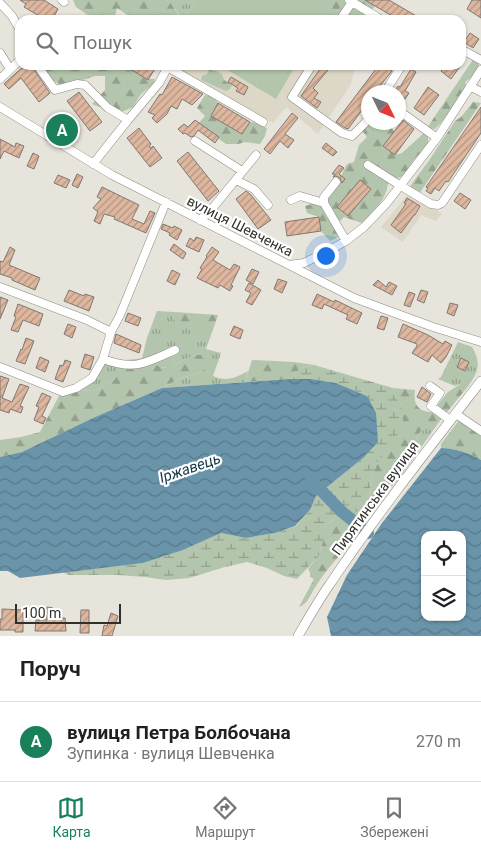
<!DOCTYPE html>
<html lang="uk">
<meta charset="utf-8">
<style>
body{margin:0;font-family:Roboto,sans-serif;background:#f6f6f6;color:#202124}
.controls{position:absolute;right:15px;bottom:15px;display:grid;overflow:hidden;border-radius:10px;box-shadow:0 1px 4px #0004}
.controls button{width:45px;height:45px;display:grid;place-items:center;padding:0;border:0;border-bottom:1px solid #e0e0e0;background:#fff;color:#202124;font:25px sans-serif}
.compass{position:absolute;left:361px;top:85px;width:45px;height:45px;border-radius:50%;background:#fff;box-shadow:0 1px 4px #0004;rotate:133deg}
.scale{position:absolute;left:15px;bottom:12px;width:106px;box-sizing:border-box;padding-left:5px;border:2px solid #31302c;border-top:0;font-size:14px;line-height:18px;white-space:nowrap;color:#31302c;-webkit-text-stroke:4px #fff;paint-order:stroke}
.you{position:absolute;left:325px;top:255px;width:18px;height:18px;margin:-12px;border:4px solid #fff;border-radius:50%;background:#1a73e8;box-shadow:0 0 0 8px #1a73e833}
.badge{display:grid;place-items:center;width:32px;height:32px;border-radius:50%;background:#19805a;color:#fff;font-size:16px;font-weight:700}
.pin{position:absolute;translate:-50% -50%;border:2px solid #fff;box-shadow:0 1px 5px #0006}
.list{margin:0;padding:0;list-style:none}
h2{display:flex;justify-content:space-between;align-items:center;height:65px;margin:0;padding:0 20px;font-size:21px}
h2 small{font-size:16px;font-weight:400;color:#757577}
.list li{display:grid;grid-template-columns:32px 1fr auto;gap:15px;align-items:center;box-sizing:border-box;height:80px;padding:0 20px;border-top:1px solid #e0e0e0}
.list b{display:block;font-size:19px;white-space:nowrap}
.list p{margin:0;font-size:16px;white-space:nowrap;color:#757577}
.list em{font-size:16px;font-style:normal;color:#757577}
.icon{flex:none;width:28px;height:28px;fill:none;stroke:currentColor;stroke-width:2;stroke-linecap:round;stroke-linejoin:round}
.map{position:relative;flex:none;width:481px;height:636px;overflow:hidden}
.search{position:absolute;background:#fff;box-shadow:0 1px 4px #0004;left:15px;right:15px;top:15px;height:55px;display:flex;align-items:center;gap:12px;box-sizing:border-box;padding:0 18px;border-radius:15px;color:#757577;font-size:19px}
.sheet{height:145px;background:#fff}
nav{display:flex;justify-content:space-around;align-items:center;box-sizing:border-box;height:70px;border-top:1px solid #e0e0e0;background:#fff;font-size:14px;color:#757577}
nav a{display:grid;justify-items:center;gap:2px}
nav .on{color:#19805a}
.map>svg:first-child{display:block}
.built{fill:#dcd7c7}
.grass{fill:url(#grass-tufts)}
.forest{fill:url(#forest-firs)}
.wetland{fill:url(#wetland-marsh)}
.garden{fill:#b3c5ac}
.water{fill:url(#water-waves);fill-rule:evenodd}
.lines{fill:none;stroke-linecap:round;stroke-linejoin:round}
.river{stroke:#6a94a9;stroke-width:12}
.building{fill:url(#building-hatch);stroke:#807873}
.minor-casing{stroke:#8d8b83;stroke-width:9}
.major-casing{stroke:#8d8b83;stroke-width:10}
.minor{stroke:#fff;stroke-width:8}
.major{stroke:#fff;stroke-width:9}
.labels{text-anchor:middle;stroke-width:4.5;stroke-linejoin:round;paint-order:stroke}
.street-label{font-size:14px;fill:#31302c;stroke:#fff}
.water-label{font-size:15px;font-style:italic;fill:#123849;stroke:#fff}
</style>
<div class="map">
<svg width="481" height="636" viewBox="0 0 481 636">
<defs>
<pattern id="grass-tufts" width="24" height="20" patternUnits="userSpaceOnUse" patternTransform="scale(1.25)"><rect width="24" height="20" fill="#b3c5ac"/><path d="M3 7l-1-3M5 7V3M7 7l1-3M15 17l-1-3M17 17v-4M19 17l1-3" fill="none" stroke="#92a08c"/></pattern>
<pattern id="forest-firs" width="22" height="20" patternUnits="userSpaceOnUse" patternTransform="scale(1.25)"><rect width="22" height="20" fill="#b3c5ac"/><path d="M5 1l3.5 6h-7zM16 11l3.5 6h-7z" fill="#92a08c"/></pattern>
<pattern id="wetland-marsh" width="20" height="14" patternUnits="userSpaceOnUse" patternTransform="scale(1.25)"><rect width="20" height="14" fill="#b3c5ac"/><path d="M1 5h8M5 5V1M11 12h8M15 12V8" fill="none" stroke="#92a08c"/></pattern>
<pattern id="water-waves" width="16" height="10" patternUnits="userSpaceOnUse" patternTransform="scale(1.25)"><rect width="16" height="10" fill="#6a94a9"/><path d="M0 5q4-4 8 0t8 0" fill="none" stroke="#58798a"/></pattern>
<pattern id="building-hatch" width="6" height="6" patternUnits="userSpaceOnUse" patternTransform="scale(1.25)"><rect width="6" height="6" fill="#deb79f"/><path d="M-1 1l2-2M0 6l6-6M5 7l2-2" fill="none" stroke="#b59582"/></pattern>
</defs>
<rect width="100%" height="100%" fill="#e6e4db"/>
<!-- built -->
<path class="built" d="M 169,65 L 219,65 L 276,99 L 296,65 L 355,65 L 351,84 L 318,134 L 286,107 L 273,123 Z
M 409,193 L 442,214 L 436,221 L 421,215 L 403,242 L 381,227 Z"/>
<!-- grass -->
<path class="grass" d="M 166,0 L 195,0 L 183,20 L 170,2 Z
M 157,311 L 174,312 L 174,320 L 204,324 L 210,321 L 216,321 L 206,349 L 221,353 L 213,376 C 227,382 235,378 248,371 L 245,382 L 162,388 L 179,379 L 201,372 L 203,354 L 192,356 L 169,368 L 160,367 L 147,358 L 142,358 L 147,338 Z
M 458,342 L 472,347 C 481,362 479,371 469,385 C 464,382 460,384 455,386 L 438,379 L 441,377 Z
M 99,358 L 113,361 L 121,371 L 115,379 L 94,391 L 80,390 L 72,394 L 59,396 L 63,388 L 75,386 L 90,376 Z
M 439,422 L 403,473 L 362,525 L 348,514 L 362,508 L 370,498 L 373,501 L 378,500 L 399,472 L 399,456 L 412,452 C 418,433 419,429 439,422 Z"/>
<!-- forest -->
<path class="forest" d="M 73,0 L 166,0 L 170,2 L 182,20 L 135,20 L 117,8 L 114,20 L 95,20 L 76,7 Z
M 310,0 L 365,0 L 375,6 C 364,20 356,22 342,12 L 337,20 L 305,20 Z
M 474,58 L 478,61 L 479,66 L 472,77 L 465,82 L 466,86 L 448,115 L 435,129 L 427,128 Z
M 41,65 L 124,65 L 148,79 L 155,79 L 152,85 L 141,94 L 133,107 L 122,112 L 113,107 L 99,107 L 92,104 L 105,90 L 105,76 L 95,76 L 83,80 L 75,80 L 61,85 L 54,81 Z
M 209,70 L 216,71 L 222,74 L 224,80 L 232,85 L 230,89 L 226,91 L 201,80 L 202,76 L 207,74 Z
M 205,95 L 213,97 L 218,103 L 212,116 L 242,134 L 250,122 L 257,123 L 267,128 L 265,136 L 260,144 L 245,142 L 238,144 L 226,144 L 198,124 L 205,116 L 197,108 Z
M 473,102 L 481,103 L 419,194 L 410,187 L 413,182 L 428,162 L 455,121 L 461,117 Z
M 364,120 L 368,122 L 393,123 L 392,128 L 394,132 L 383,146 L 395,155 L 402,153 L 424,133 L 428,137 L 428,143 L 423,151 L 416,157 L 403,176 L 388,182 C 387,200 374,210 362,223 L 344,217 L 339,222 L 344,233 L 339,237 L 330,241 L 321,231 L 319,217 L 307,213 L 305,206 L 318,202 L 337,184 L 347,164 L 354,162 L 359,145 L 367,137 L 363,132 L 356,128 L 362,121 Z
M 174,312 L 218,315 L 216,321 C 211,321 208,323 204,324 C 194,327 182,324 174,320 Z
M 203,354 L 208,355 L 212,361 L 208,367 L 201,372 L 179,379 L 162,388 L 93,418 L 22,452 L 0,457 L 0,440 L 21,437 L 40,432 L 59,396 L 72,394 L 80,390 L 94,391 L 115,379 L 120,371 L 117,369 L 113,361 L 147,358 L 160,367 L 169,368 L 192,356 Z
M 252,360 L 294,362 L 314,365 L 300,368 L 291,379 L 245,382 Z
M 462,383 L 466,383 L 469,385 L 439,422 L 421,431 L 417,437 L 412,452 L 400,456 C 404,474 388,488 378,501 L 373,501 L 370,498 L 371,477 L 379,460 L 390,448 L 402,405 L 394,394 L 393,388 L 415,390 C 413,403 417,412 432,412 L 448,392 Z
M 460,419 L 481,433 L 481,460 C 470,453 454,448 441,448 L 441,444 Z
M 343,516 L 358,529 C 347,550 328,566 316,586 C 311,593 308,604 299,607 L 300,605 L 314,579 L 310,577 L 310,572 L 308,569 C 322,553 323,547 323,527 L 335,519 Z"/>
<!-- wetland -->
<path class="wetland" d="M 314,365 L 393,388 L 394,394 L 402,405 L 403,423 L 390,449 L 379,460 L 371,477 L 370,498 L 362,508 L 354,513 L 335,519 L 323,527 L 323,542 L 318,557 L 297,579 L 284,576 L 267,568 L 247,562 L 225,567 L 189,578 L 166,580 L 145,577 L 118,575 L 69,575 L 62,572 L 143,563 L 183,550 L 221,533 L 246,538 L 275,533 L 296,526 L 310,510 L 316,496 L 363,458 L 367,396 L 336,383 L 311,379 L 291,379 L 300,368 Z"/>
<!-- garden -->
<path class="garden" d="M 195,0 L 335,0 L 322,20 L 183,20 Z
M 219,65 L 296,65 L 276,99 Z"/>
<!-- water -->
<path class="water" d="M 291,379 L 311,379 L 336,383 L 367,396 L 376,413 L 378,442 L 363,458 L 316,496 L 310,510 L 295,526 L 275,533 L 246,538 L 221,533 L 183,550 L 143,563 L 20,578 L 8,571 L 0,571 L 0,457 L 22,452 L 93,418 L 162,388 L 218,384 Z
M 441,448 C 454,448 470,453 481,460 L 481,636 L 331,636 L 327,617 L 347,575 L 382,523 ZM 425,535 L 462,535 L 462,617 L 425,617 Z"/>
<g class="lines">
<!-- river -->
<path class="river" d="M 311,480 L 341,511 L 368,533"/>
</g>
<!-- building -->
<path class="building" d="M 20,0 L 44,0 L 58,9 L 52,20 L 46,20 L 24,7 L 26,4 Z
M 365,0 L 389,0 L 423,20 L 399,20 Z
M 472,0 L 481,0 L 481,18 L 467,9 Z
M 470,33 L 479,39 L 473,48 L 464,42 Z
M 26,65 L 31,65 L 50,93 L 39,102 L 21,78 L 9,89 L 4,84 L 17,72 Z
M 124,65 L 152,65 L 156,67 L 148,80 Z
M 323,65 L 332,65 L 313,88 L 318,93 L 314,98 L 321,102 L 317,108 L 301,96 Z
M 379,65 L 384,65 L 392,71 L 375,92 L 368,92 L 368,102 L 348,129 L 345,128 L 336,122 Z
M 445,65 L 461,65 L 451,79 L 441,71 Z
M 411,69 L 416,72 L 405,91 L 409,93 L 405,99 L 398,94 L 398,92 L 394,92 L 398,86 L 400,87 Z
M 172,77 L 203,94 L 192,105 L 182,99 L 177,109 L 171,106 L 167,114 L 157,123 L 152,118 L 155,115 L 148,112 L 160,94 L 162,95 Z
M 231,77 L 248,87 L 244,95 L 236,91 L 238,88 L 228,82 Z
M 428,87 L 439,95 L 424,115 L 414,108 Z
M 79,92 L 102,122 L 90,131 L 67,101 Z
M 218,103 L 250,122 L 242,134 L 211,116 Z
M 481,107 L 481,133 L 448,182 L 446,181 L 439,191 L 435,188 L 431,194 L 426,191 L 428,188 L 426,187 Z
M 292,113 L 298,118 L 285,134 L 294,140 L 288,148 L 280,141 L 270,154 L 264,149 Z
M 195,120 L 219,137 L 215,143 L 198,130 L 194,136 L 191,137 L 185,133 L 183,134 L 178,129 L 184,124 L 188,127 Z
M 403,120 L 414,129 L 395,155 L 383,146 Z
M 139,128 L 151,144 L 149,147 L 151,148 L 153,146 L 162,158 L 150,167 L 127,138 Z
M 0,139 L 15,147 L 16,143 L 24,146 L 19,158 L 4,151 L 0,159 Z
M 326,143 L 337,152 L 333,156 L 322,148 Z
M 188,152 L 219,191 L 208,201 L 177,161 Z
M 33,153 L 39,156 L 34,169 L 27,166 Z
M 339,165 L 344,168 L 339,174 L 345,179 L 342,183 L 340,178 L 336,176 L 333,177 L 335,174 L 332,174 Z
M 77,174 L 83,177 L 78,188 L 72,185 Z
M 58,175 L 70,180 L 66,188 L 54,183 Z
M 360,180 L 371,189 L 348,216 L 337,207 Z
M 102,187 L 139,205 L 132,219 L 144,224 L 150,211 L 155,213 L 146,233 L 114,219 L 115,217 L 104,214 L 100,224 L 94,221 L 98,212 L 93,208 L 101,199 L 97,197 Z
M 246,191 L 251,195 L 271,220 L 258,229 L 236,199 Z
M 460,193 L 471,200 L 465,209 L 454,201 Z
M 407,198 L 420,206 L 415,215 L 414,215 L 401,233 L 391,225 L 406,204 L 404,203 Z
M 319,217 L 321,231 L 287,236 L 285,222 Z
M 163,224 L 173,228 L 174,226 L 182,230 L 177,240 L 169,235 L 170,233 L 161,229 Z
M 196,237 L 204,240 L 199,252 L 186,246 L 190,238 L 194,241 Z
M 174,244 L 186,253 L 183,259 L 170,250 Z
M 10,247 L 15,250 L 9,265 L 40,278 L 35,290 L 12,280 L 12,278 L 0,274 L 0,261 L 3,262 Z
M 212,247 L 219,252 L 213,260 L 230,270 L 234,264 L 240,267 L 231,285 L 233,286 L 230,291 L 220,285 L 218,288 L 197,278 L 202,269 L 200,268 L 207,257 L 206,256 Z
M 252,269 L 259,272 L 253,284 L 246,280 Z
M 172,270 L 180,274 L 175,285 L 167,281 Z
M 278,279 L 287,282 L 282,293 L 274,289 Z
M 378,280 L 386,287 L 389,282 L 397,286 L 392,295 L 373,285 Z
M 249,283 L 261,290 L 252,305 L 246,302 L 251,293 L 245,290 Z
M 69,290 L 84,296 L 85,294 L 94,297 L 89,311 L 64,301 Z
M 421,290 L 428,292 L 424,303 L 417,300 Z
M 409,292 L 415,294 L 410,307 L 404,305 Z
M 317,294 L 334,302 L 335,300 L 362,313 L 357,324 L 346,319 L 348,315 L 324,304 L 322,309 L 312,305 Z
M 0,297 L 8,300 L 0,319 Z
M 450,303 L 458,305 L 454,316 L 447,313 Z
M 18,304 L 43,314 L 39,326 L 23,320 L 18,332 L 11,330 L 16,317 L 14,316 Z
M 128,313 L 141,318 L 138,326 L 125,321 Z
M 381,316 L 388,318 L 384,330 L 377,328 Z
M 68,324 L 76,327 L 72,338 L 64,334 Z
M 403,324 L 428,335 L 443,344 L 445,341 L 452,345 L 446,357 L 441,363 L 432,355 L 428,362 L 412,353 L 417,346 L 417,344 L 398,337 Z
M 234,326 L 243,330 L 240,339 L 230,335 Z
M 116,334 L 141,345 L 139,353 L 114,343 Z
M 26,338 L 34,341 L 25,364 L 16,361 L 21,349 L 22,350 Z
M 85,354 L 94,357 L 90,370 L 81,367 Z
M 40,357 L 49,361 L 45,372 L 36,368 Z
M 461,358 L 469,362 L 465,371 L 457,367 Z
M 65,360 L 71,362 L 63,382 L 55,379 L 60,365 L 63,366 Z
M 0,376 L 9,379 L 2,398 L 12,402 L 20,384 L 29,387 L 20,406 L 23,407 L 21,413 L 10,409 L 9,413 L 0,410 Z
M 422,387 L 431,394 L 427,402 L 417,397 Z
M 42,393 L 51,397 L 42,416 L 46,418 L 43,424 L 34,420 L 39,407 L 36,406 Z
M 47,607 L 53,608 L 52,618 L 65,618 L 66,631 L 35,631 L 36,620 L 46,620 Z
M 2,609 L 23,610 L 23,632 L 15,632 L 15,630 L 0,630 L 0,619 L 2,619 Z
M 81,610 L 89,610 L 89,633 L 80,633 Z
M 111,613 L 118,616 L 112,636 L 102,636 L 104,625 L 107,626 Z"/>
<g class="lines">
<!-- minor casing -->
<g class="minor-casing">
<path id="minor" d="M 62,0 L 64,2
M 349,0 L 382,20
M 0,3 L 12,16 L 20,30
M 340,20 L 352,2
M 461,49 L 481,60
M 0,53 L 10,69
M 37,65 L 55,90 L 77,84 L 85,85 L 108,108 L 128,120 L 93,164
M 164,65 L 263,122
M 312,65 L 292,97 L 342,133 L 352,136 L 365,123 L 368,118
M 0,79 L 20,60
M 470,86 L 481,92
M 385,92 L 402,65
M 0,107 L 112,175 L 354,298 L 433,327 L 481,342
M 405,115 L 437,138
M 128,120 L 159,83 L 165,72 L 166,66
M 195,141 L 242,171
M 368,165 L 401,186 L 431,204 L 438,205 L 442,203 L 481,145
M 236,180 L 254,189 L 268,205
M 291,200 L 300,196 L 324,203 L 346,241
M 324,203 L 324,197 L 336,182
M 200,220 L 211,210 L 256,155
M 289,265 L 304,263 L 326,252 L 346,241 L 364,227 L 386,204 L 437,138 L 481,70
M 0,287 L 87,320 L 111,332
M 103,359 C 135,371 146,363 175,350
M 0,367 L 63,392 L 76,388 L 92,378 L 103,359 L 111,332 L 120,315 L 166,202
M 430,386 L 440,393 L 431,406 L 450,420
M 456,414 L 481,431"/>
</g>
<!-- major casing -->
<g class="major-casing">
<path id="major" d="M 298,636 C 308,619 318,601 330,584 C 377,514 429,448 481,381"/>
</g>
<!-- minor -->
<use href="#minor" class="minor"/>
<!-- major -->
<use href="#major" class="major"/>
</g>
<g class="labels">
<!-- street labels -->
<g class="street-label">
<text transform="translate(240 226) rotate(27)" y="5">вулиця Шевченка</text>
<text transform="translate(375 498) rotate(-54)" y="5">Пирятинська вулиця</text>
</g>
<!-- water labels -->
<g class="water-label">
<text transform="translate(190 468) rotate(-19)" y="5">Іржавець</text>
</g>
</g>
</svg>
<div class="controls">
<button><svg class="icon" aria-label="locate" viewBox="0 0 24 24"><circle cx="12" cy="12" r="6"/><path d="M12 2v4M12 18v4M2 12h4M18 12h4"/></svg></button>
<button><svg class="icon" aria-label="layers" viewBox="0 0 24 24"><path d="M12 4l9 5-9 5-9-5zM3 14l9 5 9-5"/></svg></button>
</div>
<svg class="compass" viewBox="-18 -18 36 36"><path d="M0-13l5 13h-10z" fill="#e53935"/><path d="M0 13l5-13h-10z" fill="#757577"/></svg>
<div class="scale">100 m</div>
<div class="you"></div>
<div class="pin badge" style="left:62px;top:130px">A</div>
<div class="search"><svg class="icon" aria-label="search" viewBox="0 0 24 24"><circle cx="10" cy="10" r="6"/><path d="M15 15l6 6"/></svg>Пошук</div>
</div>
<section class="sheet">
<h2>Поруч<small></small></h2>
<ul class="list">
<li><span class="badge">A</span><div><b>вулиця Петра Болбочана</b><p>Зупинка · вулиця Шевченка</p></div><em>270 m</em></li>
</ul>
</section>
<nav>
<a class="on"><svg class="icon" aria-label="map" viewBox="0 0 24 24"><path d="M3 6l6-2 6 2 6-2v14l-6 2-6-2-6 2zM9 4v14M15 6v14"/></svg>Карта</a>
<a><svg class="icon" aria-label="directions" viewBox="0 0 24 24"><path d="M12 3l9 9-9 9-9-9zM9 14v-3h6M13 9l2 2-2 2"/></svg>Маршрут</a>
<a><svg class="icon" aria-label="saved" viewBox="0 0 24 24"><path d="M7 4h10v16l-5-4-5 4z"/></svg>Збережені</a>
</nav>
